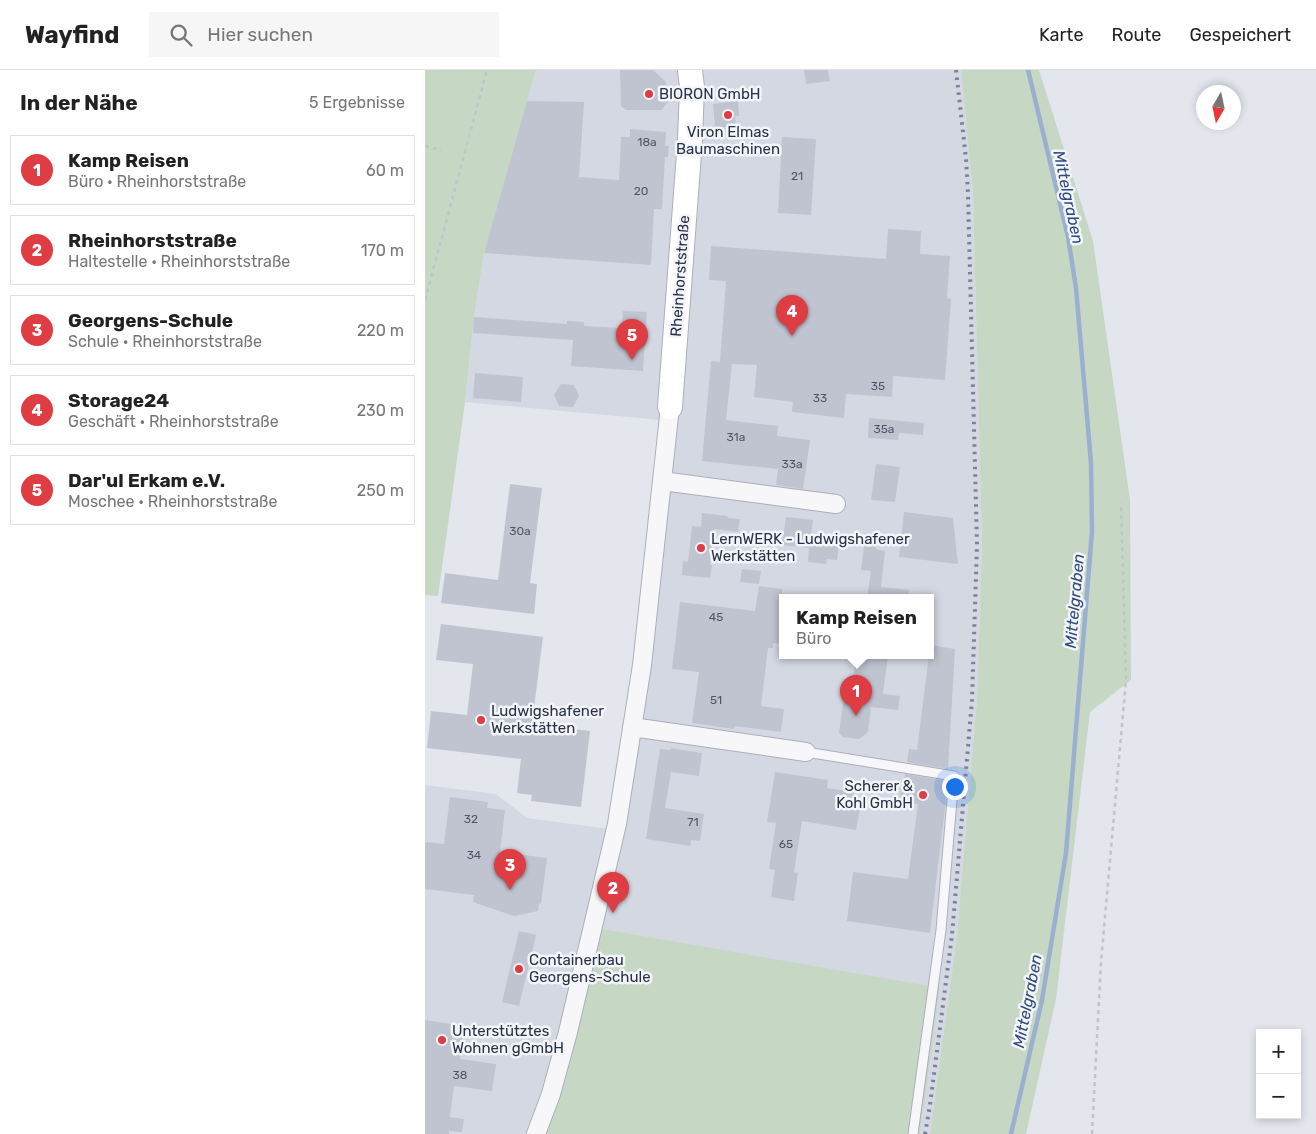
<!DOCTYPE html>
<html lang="de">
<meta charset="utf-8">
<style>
body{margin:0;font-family:Rubik,sans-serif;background:#f6f6f6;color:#222}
.controls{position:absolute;right:15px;bottom:15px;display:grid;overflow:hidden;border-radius:0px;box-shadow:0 2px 8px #0003}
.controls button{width:45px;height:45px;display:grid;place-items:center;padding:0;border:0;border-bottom:1px solid #e0e0e0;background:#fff;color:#222;font:25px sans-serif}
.compass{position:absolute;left:771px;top:15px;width:45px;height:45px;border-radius:50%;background:#fff;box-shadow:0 2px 8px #0003;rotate:189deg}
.you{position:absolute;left:529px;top:716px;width:18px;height:18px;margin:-12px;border:4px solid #fff;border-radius:50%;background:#1a73e8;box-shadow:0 0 0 8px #1a73e833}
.badge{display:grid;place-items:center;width:32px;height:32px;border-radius:50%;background:#dd3d43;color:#fff;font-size:16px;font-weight:700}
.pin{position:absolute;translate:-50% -41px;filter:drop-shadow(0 1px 2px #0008)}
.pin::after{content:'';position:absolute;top:26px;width:18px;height:15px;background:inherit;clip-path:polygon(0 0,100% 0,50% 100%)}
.popup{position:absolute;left:354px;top:524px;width:155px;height:65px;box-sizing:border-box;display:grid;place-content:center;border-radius:0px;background:#fff;filter:drop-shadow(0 1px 4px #0005);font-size:16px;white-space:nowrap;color:#767676}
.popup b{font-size:19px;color:#222}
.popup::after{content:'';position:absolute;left:50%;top:100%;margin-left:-10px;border:10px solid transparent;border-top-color:#fff}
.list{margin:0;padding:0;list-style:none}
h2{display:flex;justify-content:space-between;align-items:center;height:65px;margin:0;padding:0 20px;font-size:21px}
h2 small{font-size:16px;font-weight:400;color:#767676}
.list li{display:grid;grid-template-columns:32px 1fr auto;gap:15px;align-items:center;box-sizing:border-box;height:70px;margin:0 10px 10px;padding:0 10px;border:1px solid #e0e0e0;border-radius:0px}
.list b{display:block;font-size:19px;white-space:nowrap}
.list p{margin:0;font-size:16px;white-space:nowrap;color:#767676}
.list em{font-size:16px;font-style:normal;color:#767676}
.icon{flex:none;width:28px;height:28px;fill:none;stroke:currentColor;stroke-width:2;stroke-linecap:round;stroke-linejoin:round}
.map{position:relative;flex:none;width:891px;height:1064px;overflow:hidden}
header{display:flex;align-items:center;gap:30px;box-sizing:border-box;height:70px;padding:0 25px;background:#fff;border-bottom:1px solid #e0e0e0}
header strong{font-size:24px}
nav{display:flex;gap:28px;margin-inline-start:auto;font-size:18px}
.search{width:350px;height:45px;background:#f6f6f6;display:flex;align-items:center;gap:12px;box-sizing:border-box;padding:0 18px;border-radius:0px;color:#767676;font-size:19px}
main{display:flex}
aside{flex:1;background:#fff}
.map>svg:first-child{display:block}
.built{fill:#d4d8e2;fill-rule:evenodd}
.green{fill:#c6d7c3}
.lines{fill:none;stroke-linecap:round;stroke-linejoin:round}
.stream{stroke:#9bafd0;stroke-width:4.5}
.building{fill:#c0c4d0}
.lane-casing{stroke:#abafbb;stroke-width:11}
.street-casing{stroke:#abafbb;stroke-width:20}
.secondary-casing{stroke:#abafbb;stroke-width:26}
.path{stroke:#c1c3cb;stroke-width:2.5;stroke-dasharray:4 4;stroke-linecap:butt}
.lane{stroke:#f7f7fa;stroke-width:9}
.street{stroke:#f7f7fa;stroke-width:18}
.secondary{stroke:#fff;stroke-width:24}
.rail{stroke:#7b8298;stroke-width:4;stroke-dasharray:2.5 5;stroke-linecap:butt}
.poi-dot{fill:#dd3d43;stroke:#f3f5f9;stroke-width:2}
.labels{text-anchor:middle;stroke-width:5;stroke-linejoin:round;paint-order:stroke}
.number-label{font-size:12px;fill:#4f5569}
.poi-label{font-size:15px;fill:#293047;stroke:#f3f5f9;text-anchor:start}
.street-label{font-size:15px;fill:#293047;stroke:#f3f5f9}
.water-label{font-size:16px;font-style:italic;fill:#2e4980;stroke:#f3f5f9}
</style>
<header>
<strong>Wayfind</strong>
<div class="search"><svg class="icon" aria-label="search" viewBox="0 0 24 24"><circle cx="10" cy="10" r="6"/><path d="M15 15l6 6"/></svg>Hier suchen</div>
<nav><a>Karte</a><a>Route</a><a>Gespeichert</a></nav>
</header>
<main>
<aside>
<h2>In der Nähe<small>5 Ergebnisse</small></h2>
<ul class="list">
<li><span class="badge">1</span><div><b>Kamp Reisen</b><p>Büro · Rheinhorststraße</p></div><em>60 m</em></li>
<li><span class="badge">2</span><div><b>Rheinhorststraße</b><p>Haltestelle · Rheinhorststraße</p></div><em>170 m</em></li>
<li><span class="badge">3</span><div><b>Georgens-Schule</b><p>Schule · Rheinhorststraße</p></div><em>220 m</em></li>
<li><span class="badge">4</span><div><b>Storage24</b><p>Geschäft · Rheinhorststraße</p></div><em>230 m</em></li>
<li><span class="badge">5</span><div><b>Dar'ul Erkam e.V.</b><p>Moschee · Rheinhorststraße</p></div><em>250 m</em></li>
</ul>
</aside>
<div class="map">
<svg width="891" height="1064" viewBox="0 0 891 1064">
<rect width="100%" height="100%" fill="#e3e6ed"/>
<!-- built -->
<path class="built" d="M 111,0 L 536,0 L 548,123 L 557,473 L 552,630 L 532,865 L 505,1064 L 495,1064 L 499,1037 L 136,960 L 119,1021 L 103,1064 L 0,1064 L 0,715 L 71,724 L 102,748 L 184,759 L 201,655 L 218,522 L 236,350 L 40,332 L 49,247 L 59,183 ZM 357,527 L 505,527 L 505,585 L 357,585 Z"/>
<!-- green -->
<path class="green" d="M 0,0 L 111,0 L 59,183 L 49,247 L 40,332 L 13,526 L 0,525 Z
M 536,0 L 614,0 L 668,171 L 705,430 L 706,610 L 665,642 L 631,929 L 601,1064 L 505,1064 L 532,865 L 552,630 L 557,473 L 548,123 Z
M 160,856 L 515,918 L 495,1064 L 103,1064 L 119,1021 L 136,960 Z"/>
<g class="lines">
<!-- stream -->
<path class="stream" d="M 586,1064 L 617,930 L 641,783 L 667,461 L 666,393 L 651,218 L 643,167 L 603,0"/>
</g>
<!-- building -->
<path class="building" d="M 195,0 L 228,0 L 241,12 L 241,15 L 247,22 L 247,26 L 237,40 L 201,40 L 196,36 Z
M 379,0 L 403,0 L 405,11 L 381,14 Z
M 102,31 L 159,32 L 154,107 L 194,110 L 196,67 L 205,67 L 205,59 L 241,62 L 240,76 L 244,76 L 243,87 L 240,87 L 237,139 L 229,139 L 226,195 L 59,183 Z
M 313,31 L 314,46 L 310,46 L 311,56 L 290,58 L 288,34 Z
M 357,67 L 391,69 L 386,145 L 353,143 Z
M 463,159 L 496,161 L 495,184 L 525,186 L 522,228 L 526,229 L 520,310 L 468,306 L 467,327 L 421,324 L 419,348 L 367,342 L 368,332 L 329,327 L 332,295 L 307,294 L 301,350 L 353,356 L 352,366 L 385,370 L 378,419 L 351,415 L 353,399 L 277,391 L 286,291 L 295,292 L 301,211 L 284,210 L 286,176 L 461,189 Z
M 198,241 L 222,242 L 218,301 L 146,296 L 148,270 L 48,263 L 49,247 L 142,254 L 142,251 L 159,252 L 159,256 L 197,258 Z
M 50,303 L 98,307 L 96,332 L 48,328 Z
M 136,314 L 149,315 L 154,326 L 148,337 L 134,336 L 129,325 Z
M 444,348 L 499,353 L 498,365 L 474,363 L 473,370 L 443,368 Z
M 451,394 L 475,397 L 470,432 L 446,430 Z
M 85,414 L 117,418 L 105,513 L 112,514 L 109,544 L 16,533 L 20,503 L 73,510 Z
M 479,442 L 528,448 L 533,494 L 474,487 Z
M 277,443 L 302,446 L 303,448 L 315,449 L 313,462 L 289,459 L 285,495 L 287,495 L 285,508 L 257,505 L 258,491 L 263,492 L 267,456 L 276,457 Z
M 361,447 L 388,450 L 386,465 L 415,469 L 412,490 L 402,489 L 401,494 L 383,492 L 384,478 L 357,475 Z
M 440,468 L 452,469 L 451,479 L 460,481 L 456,517 L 484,520 L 483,527 L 442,527 L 446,501 L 436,500 Z
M 317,499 L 336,501 L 334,514 L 315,512 Z
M 334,516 L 357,519 L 357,574 L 348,573 L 348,578 L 343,578 L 336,636 L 359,639 L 356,662 L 310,656 L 309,659 L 267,653 L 274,602 L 247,599 L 255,532 L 330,541 Z
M 16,554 L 118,567 L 107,654 L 165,661 L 156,737 L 106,731 L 107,725 L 92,723 L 96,689 L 2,678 L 6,641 L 42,645 L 48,594 L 11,590 Z
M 505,575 L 530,579 L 523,699 L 482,692 L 484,679 L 492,680 L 504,585 L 505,585 Z
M 431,585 L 463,585 L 458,624 L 475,626 L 473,640 L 446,637 L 443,662 L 434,669 L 418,667 L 414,663 L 419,626 L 426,627 Z
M 246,678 L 277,683 L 274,706 L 246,702 L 240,738 L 279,744 L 275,771 L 266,770 L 265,776 L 221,769 L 235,679 L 246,680 Z
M 350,702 L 403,710 L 402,718 L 429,722 L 427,737 L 435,738 L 431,760 L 377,751 L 369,802 L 373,803 L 369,831 L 346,827 L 350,800 L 344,799 L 351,753 L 342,752 Z
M 480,704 L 522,711 L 520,738 L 505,863 L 422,851 L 428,802 L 483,809 L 493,734 L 474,732 L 477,711 L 479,712 Z
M 25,727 L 63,732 L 62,738 L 80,740 L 75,782 L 122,788 L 116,834 L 114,833 L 113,841 L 89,846 L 48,832 L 49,825 L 0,819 L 0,772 L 19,774 Z
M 94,861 L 111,865 L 94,936 L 77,932 Z
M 0,950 L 39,956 L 35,989 L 71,994 L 67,1021 L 29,1016 L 25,1047 L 39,1049 L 37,1062 L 24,1061 L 24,1064 L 0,1064 Z"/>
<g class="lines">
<!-- lane casing -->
<g class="lane-casing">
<path id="lane" d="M 381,682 L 529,706 L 516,860 L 488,1064"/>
</g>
<!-- street casing -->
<g class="street-casing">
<path id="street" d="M 237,411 L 411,434
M 207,657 L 381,682
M 111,1064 L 126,1024 L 143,962 L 192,754 L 217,595 L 245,337"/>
</g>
<!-- secondary casing -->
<g class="secondary-casing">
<path id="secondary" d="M 245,337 L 265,70 L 267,17 L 265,0"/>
</g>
<!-- path -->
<path class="path" d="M 0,76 L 16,80
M 0,230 L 62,0
M 667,1064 L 676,892 L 701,610 L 696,433"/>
<!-- lane -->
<use href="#lane" class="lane"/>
<!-- street -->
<use href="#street" class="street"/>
<!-- secondary -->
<use href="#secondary" class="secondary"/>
<!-- rail -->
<path class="rail" d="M 500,1064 L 505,1035 L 527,865 L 547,630 L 552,475 L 543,124 L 541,89 L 531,0"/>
</g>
<!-- markers -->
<g class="poi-dot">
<circle cx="224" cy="24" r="5"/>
<circle cx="303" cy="45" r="5"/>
<circle cx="276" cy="478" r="5"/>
<circle cx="56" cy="650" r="5"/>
<circle cx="498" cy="725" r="5"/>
<circle cx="94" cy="899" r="5"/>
<circle cx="17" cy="970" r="5"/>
</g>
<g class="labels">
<!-- number labels -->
<g class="number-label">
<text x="222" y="76">18a</text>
<text x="372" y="110">21</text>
<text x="216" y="125">20</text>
<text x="453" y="320">35</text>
<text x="395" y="332">33</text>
<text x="459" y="363">35a</text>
<text x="311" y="371">31a</text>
<text x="367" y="398">33a</text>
<text x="95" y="465">30a</text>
<text x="291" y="551">45</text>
<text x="291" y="634">51</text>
<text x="46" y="753">32</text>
<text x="268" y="756">71</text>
<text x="361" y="778">65</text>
<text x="49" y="789">34</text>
<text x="35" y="1009">38</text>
</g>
<!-- poi labels -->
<g class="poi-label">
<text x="234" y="29">BIORON GmbH</text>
<text x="303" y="67" text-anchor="middle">Viron Elmas<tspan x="303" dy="17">Baumaschinen</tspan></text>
<text x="286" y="474">LernWERK - Ludwigshafener<tspan x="286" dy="17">Werkstätten</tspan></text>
<text x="66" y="646">Ludwigshafener<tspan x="66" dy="17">Werkstätten</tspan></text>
<text x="488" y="721" text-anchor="end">Scherer &amp;<tspan x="488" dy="17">Kohl GmbH</tspan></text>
<text x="104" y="895">Containerbau<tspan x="104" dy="17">Georgens-Schule</tspan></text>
<text x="27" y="966">Unterstütztes<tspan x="27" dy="17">Wohnen gGmbH</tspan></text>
</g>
<!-- street labels -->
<g class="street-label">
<text transform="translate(255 206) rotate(-86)" y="5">Rheinhorststraße</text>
</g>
<!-- water labels -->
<g class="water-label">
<text transform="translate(644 127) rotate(78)" y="6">Mittelgraben</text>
<text transform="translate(649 531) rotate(-85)" y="6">Mittelgraben</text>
<text transform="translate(602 931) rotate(-79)" y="6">Mittelgraben</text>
</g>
</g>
</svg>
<div class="controls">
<button>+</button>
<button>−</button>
</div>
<svg class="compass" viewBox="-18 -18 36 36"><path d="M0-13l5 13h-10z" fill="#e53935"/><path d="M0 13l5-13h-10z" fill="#767676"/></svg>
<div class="you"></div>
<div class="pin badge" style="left:431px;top:646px">1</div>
<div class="popup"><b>Kamp Reisen</b>Büro</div>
<div class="pin badge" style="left:188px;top:843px">2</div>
<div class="pin badge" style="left:85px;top:820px">3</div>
<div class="pin badge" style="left:367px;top:266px">4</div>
<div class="pin badge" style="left:207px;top:290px">5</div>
</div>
</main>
